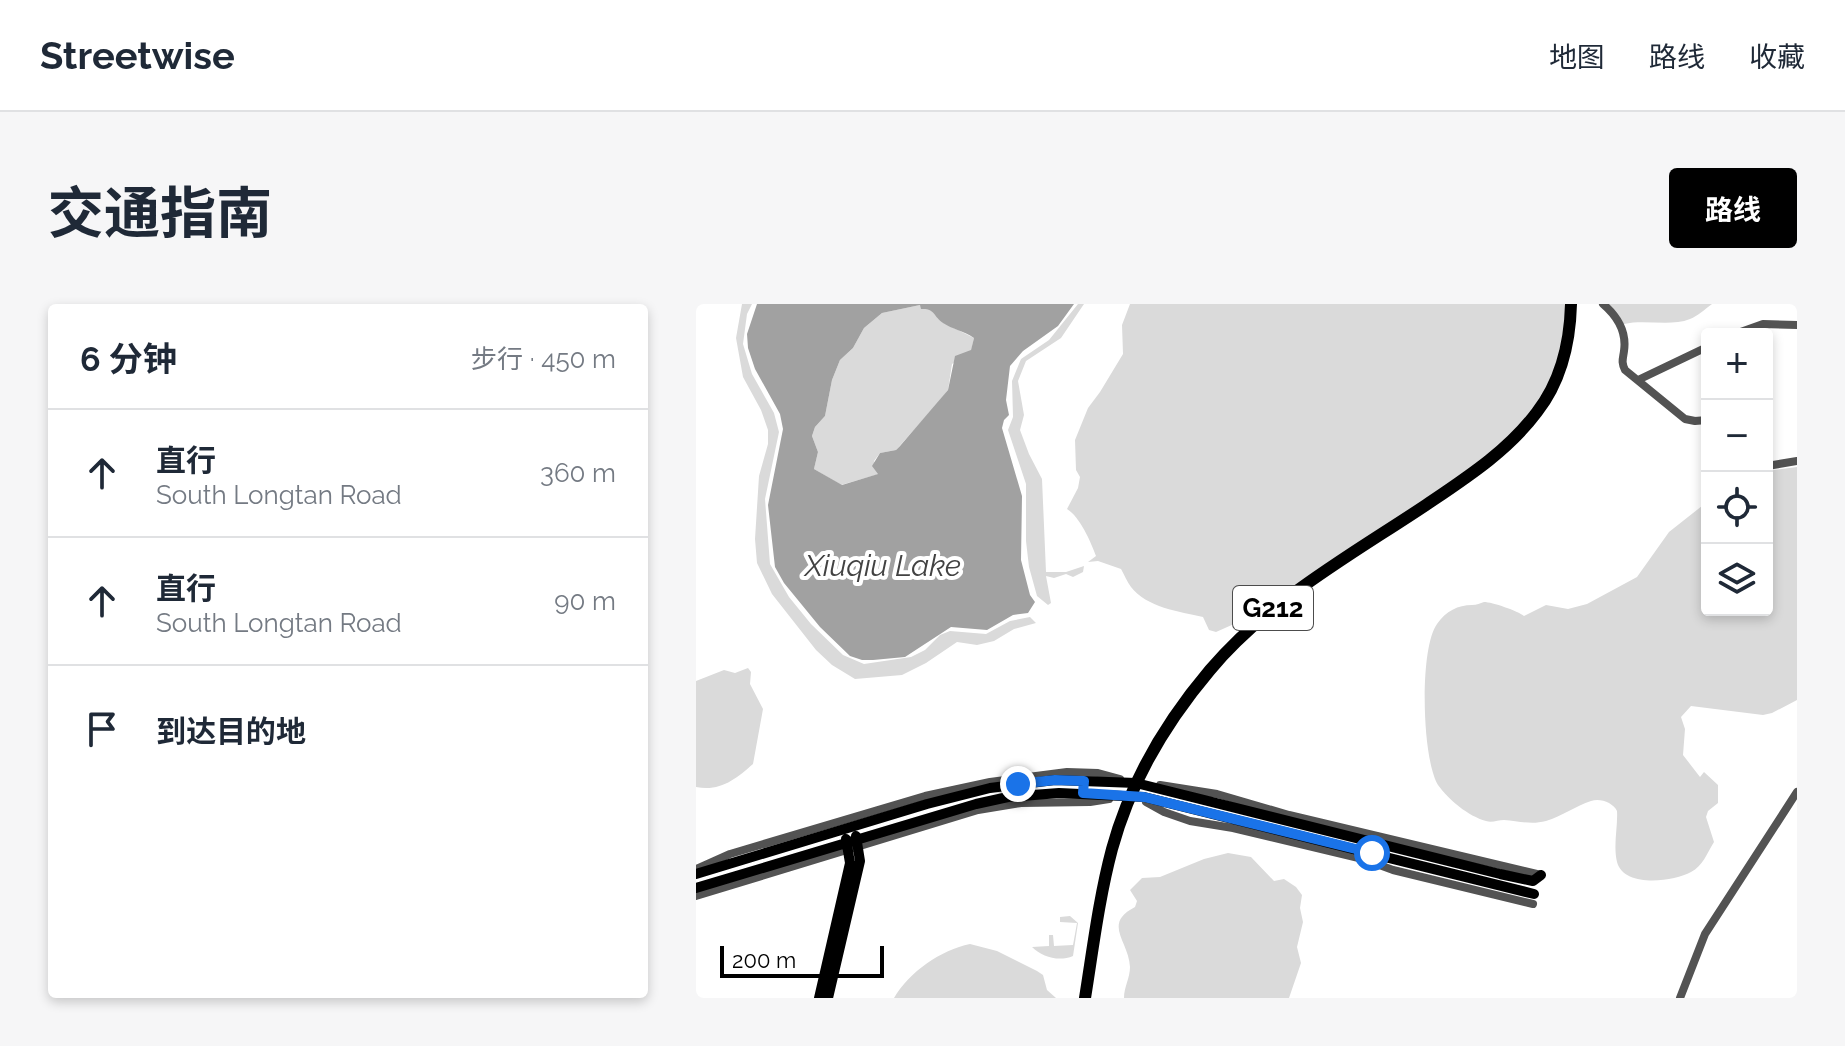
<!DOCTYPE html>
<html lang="zh">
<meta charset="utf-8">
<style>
body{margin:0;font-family:Raleway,"Noto Sans SC",sans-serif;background:#f6f6f7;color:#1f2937}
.controls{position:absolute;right:24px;top:24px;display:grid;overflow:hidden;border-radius:8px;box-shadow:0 4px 12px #0003}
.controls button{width:72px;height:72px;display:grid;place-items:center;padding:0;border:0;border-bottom:2px solid #e0e1e3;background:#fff;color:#1f2937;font:40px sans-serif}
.scale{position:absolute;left:24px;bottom:20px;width:164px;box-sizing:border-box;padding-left:8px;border:4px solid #000;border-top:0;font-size:22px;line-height:28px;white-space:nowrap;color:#000;-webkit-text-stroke:6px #fff;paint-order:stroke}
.stop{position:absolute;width:24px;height:24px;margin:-18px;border:6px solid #1a73e8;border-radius:50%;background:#fff}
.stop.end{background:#1a73e8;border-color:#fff;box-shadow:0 2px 8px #0008}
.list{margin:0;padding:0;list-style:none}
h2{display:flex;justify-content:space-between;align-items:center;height:104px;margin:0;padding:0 32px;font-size:34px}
h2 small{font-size:26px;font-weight:400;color:#747a83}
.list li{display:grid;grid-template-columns:52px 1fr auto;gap:24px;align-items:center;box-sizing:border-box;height:128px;padding:0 32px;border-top:2px solid #e0e1e3}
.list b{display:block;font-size:30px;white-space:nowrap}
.list p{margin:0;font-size:26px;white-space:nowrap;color:#747a83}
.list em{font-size:26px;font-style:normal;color:#747a83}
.icon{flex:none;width:44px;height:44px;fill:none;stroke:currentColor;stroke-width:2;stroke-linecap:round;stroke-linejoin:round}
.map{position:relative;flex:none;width:1101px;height:694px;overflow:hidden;border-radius:8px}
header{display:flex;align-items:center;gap:48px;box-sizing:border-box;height:112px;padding:0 40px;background:#fff;border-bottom:2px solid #e0e1e3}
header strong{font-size:38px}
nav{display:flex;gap:44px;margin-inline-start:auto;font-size:28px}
.intro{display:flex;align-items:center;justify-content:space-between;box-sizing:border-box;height:192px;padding:0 48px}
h1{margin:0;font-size:56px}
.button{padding:20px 36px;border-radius:8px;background:#000;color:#fff;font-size:28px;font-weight:700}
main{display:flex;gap:48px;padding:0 48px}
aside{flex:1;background:#fff;border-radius:8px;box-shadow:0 4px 12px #0003}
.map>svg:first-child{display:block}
.green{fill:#dadada}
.water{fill:#a1a1a1;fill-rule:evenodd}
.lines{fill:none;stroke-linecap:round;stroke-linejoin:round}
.minor{stroke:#535353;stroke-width:8}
.major{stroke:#000;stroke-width:10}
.highway{stroke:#000;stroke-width:12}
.route{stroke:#1a73e8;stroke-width:10}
.labels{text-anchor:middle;stroke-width:8;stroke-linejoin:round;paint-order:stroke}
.shield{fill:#fff;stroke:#4c4c4c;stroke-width:2}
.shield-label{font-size:26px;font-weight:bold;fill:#000}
.water-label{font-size:30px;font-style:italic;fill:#424242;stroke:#fff}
</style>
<header>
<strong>Streetwise</strong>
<nav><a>地图</a><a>路线</a><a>收藏</a></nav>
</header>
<div class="intro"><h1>交通指南</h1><a class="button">路线</a></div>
<main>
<aside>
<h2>6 分钟<small>步行 · 450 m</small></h2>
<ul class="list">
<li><svg class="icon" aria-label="ahead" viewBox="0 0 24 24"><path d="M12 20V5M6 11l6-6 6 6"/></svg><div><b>直行</b><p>South Longtan Road</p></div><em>360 m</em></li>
<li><svg class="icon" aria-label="ahead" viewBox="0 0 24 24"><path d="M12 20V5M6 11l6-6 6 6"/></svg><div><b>直行</b><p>South Longtan Road</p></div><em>90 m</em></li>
<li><svg class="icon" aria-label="arrive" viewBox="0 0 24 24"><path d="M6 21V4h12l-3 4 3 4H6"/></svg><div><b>到达目的地</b></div></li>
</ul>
</aside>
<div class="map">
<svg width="1101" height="694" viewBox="0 0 1101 694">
<rect width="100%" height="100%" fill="#fff"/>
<!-- green -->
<path class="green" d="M 46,0 L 56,0 L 51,10 L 47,40 L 56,70 L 78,109 L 83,128 L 69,195 L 74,260 L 93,293 L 115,320 L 147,351 L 168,360 L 215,353 L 229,346 L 244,331 L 254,327 L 290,330 L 314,317 L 334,313 L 340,319 L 318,325 L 298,337 L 281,341 L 261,338 L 230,359 L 206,371 L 159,375 L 136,361 L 120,346 L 76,290 L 61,259 L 59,235 L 63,172 L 72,140 L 72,126 L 65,106 L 47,73 L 40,34 Z
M 382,0 L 388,0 L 365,34 L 330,57 L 322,77 L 328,111 L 324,126 L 333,150 L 346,175 L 350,268 L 370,268 L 388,262 L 387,268 L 377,273 L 370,270 L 358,274 L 350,272 L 355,299 L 352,301 L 341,292 L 333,263 L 330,237 L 330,180 L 312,126 L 317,113 L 316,77 L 325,55 L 353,36 Z
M 434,0 L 872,0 L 869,40 L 851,85 L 827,119 L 790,154 L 565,308 L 520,328 L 513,326 L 507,313 C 484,308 450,303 435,283 C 431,278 428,270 425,265 L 402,257 L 392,258 L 400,252 C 395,238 384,213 371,205 L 382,184 L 384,173 L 380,166 L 379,136 L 392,104 L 404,88 L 427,50 L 426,21 Z
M 910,0 L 1016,0 C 1009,5 1002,12 994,15 C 974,23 949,15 928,20 Z
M 224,1 L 239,8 L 246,18 L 278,34 L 275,47 L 256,60 L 252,86 L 241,100 L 200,146 L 184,149 L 178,157 L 183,170 L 145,181 L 118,165 L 122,148 L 116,132 L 119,123 L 129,112 L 136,76 L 144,56 L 157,44 L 168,24 L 186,9 Z
M 1101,163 L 1101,396 L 1076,409 L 1067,411 L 995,402 L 985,413 L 989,425 L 987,451 L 1004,473 L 1008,468 L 1022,481 L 1022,499 L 1012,507 L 1010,513 L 1018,538 C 1011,549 1007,562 995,568 C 977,578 928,584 921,558 C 917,541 922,523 921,507 C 917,499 905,494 895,497 C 880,502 866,512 850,517 C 835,521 823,517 808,516 C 802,516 796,519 790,517 C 772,512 753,496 742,481 C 726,455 723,345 741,320 C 750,307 762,301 776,301 C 781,301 784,299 788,298 C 796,298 822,307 828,312 L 850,301 L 872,305 L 891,300 L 941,273 L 973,228 L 1011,198 L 1011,306 L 1071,306 L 1071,167 Z
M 52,364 L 55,368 L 54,380 L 67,405 L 57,460 C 40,475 24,488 0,483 L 0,377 L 28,366 L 39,369 Z
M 532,549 L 555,553 L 578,577 L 588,575 L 600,583 L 606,591 L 604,604 L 607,618 L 601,643 L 605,659 L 593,694 L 428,694 C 428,683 434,674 434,663 C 433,637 406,620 439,603 L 441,597 L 434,586 L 446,574 L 464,573 L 508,555 Z
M 374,612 L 382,619 L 377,652 C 363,658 346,653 336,643 L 353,642 L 353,631 L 357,631 L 358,642 L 377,641 L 381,619 L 364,618 L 364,613 Z
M 274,640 L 301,647 L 341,667 L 347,671 L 351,686 L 360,694 L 198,694 C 213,668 245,646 274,640 Z"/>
<!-- water -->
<path class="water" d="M 61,0 L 378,0 L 362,22 L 327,47 L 314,62 L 310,96 L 313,111 L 308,116 L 306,124 L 326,192 L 325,256 L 334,291 L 339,298 L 332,309 L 317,311 L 291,326 L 255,323 L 209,353 L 177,356 L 166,356 L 154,352 L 124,323 L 88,279 L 79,263 L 72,201 L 87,125 L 84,110 L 59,65 L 52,44 L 51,30 ZM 224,1 L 225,5 C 239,4 237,12 247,19 C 256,25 268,27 278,34 L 275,46 L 259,52 L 252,86 L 204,142 L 200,146 L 184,149 L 176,162 L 182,170 L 146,181 L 118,165 L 122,148 L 116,132 L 119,123 L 129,112 L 136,76 L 144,56 L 157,44 L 168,24 L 186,9 Z"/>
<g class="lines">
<!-- minor -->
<path class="minor" d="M 907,0 C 921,12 931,27 928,47 C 927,55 925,58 929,66 L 989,115 L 999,117 L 1011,116
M 1039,30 L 1067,20 L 1101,21
M 942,76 L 1011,43
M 1071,162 L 1101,157
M 464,481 L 521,490 L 593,511 L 845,571
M 450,498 L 468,508 L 494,517 L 537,524 L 667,555 L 697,566 L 837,600
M 0,565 L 34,550 L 229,492 L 294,478 L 371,468 L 402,469 L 424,475
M 0,592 L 282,506 L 325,499 L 394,498 L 413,495
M 984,694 L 1009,630 L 1101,488"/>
<!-- major -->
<path class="major" d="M 0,570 L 231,500 L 294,484 L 359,476 L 440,479 L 804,570 L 837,577 L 845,571
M 0,584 L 280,500 L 312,493 L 363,489 L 448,493 L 838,590
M 123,694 L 154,559 L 150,535
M 132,694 L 164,557 L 160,532"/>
<!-- highway -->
<path class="highway" d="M 389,694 C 397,644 403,594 416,545 C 434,479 470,418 514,366 C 573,296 655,251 730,201 C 770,174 812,147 841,108 C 865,77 874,39 875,0"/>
</g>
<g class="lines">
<!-- route -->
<path class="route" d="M 322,480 L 359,476 L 388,477 L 387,489 L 448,493 L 676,549"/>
</g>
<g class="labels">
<!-- shield labels -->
<rect class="shield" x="537" y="282" width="80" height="44" rx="6"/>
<g class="shield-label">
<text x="577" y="313">G212</text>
</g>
<!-- water labels -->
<g class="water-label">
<text x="187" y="272">Xiuqiu Lake</text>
</g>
</g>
</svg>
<div class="controls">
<button>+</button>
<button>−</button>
<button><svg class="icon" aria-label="locate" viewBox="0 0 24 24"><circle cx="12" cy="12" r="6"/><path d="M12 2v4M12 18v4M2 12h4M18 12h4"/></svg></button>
<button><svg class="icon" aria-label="layers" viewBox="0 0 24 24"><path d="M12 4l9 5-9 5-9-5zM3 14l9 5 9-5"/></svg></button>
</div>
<div class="scale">200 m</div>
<div class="stop" style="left:676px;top:549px"></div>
<div class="stop end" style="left:322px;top:480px"></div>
</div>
</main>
